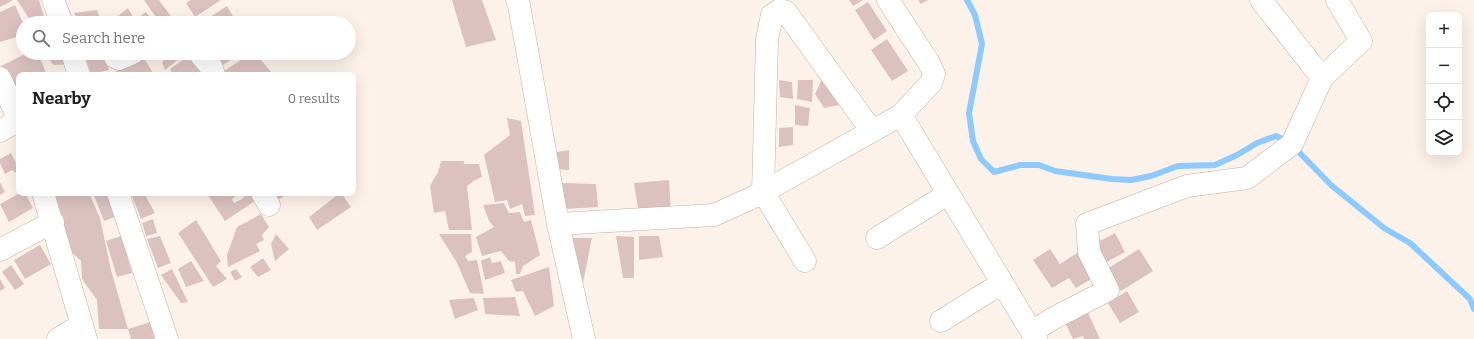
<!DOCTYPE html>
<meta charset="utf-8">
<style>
body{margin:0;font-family:Bitter,serif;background:#f2f2f2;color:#202124}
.controls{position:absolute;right:12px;top:12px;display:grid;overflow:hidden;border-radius:8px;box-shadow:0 4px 16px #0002}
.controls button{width:36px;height:36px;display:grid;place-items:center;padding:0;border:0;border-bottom:1px solid #e0e0e0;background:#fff;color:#202124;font:20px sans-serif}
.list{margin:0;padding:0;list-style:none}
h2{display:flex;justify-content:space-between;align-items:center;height:52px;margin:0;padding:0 16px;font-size:17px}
h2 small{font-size:13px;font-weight:400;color:#757577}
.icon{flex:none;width:22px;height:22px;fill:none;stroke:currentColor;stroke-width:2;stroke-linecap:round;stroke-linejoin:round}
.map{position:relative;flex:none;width:1474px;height:339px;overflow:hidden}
.search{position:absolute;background:#fff;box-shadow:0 4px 16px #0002;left:16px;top:16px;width:340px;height:44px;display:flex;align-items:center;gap:10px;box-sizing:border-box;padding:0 14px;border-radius:22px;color:#757577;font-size:15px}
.panel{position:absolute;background:#fff;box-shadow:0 4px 16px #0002;left:16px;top:72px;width:340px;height:124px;border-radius:8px}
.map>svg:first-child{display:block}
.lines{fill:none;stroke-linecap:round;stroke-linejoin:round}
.stream{stroke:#8dcaff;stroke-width:6}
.building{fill:#dbc2c1}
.minor-casing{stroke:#c3b0a3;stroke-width:23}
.minor{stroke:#fff;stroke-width:22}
</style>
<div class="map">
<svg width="1474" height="339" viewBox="0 0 1474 339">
<rect width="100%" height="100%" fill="#fdf2e9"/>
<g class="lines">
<!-- stream -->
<path class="stream" d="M 967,0 L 975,15 L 982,44 L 969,113 L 973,141 L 981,159 L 994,172 L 1020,165 L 1039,165 L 1055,171 L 1112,179 L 1131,180 L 1151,176 L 1178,166 L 1215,165 L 1237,155 L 1257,143 L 1276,136 L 1287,141
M 1294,147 L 1331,185 L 1384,228 L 1410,243 L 1470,299 L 1474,309"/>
</g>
<!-- building -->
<path class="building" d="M 0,0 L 12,0 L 12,1 L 0,7 Z
M 17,0 L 39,0 L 46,23 L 32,23 Z
M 144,0 L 159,0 L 175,22 L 160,23 Z
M 191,0 L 221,0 L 195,17 L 186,3 Z
M 452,0 L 482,0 L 496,40 L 466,47 Z
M 849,0 L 863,0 L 853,6 Z
M 918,0 L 928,0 L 921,4 Z
M 868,2 L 887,31 L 874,40 L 855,10 Z
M 15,5 L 23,23 L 23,35 L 0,42 L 0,12 Z
M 227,6 L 237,23 L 201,23 Z
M 128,8 L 133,17 L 126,23 L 109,23 Z
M 97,10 L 101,21 L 89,23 L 79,23 L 74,13 Z
M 146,12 L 154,23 L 141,23 L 138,18 Z
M 887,39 L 908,71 L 892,81 L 871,50 Z
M 27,53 L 38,53 L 47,75 L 19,75 L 19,104 L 1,66 Z
M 43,53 L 66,53 L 71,64 L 54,65 Z
M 163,53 L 186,53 L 165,70 L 162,62 L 166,59 Z
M 207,53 L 242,53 L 218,68 Z
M 252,53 L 255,53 L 272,73 L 269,75 L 227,75 L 224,71 Z
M 104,55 L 109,70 L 91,74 L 86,58 Z
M 190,55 L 202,75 L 173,75 L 170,69 Z
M 143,56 L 154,75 L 117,75 L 115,72 Z
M 822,79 L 839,105 L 824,108 L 815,94 Z
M 779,80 L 792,82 L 793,99 L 780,97 Z
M 798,80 L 813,80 L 812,102 L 797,99 Z
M 795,105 L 810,108 L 808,126 L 795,125 Z
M 507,118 L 521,121 L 535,215 L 525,216 L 522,204 L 510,209 L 507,200 L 495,202 L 484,155 L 510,135 Z
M 793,127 L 793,145 L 779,147 L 779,128 Z
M 569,150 L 569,170 L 552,169 L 551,153 Z
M 11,153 L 19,169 L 19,175 L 12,170 L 5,174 L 0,163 L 0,159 Z
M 441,161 L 465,161 L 463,164 L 479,164 L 482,177 L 475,180 L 467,186 L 472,230 L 449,230 L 445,211 L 434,213 L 430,186 L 438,172 Z
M 669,180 L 671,212 L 639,214 L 634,183 Z
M 0,182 L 5,192 L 0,195 Z
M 562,183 L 596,184 L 598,207 L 563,209 Z
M 20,193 L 25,193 L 33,208 L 9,222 L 0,204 Z
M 49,193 L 89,193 L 100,218 L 111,270 L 128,329 L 99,329 L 97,300 L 82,279 L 81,261 L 66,247 Z
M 93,193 L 111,193 L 120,215 L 104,221 Z
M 131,193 L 144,193 L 155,213 L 141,219 Z
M 209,193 L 240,193 L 232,199 L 234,203 L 242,199 L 247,193 L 252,193 L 258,199 L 225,221 L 208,195 Z
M 270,193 L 289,193 L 275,202 Z
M 340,193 L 341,193 L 351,207 L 317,230 L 309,217 Z
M 504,203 L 509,213 L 520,212 L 524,222 L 531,220 L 540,255 L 523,266 L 520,274 L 516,274 L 515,262 L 509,261 L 501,251 L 482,256 L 476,237 L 494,227 L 489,221 L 483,205 Z
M 261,214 L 269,227 L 262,235 L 264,240 L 256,244 L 260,251 L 228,267 L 227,255 L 237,227 Z
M 153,219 L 157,233 L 146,236 L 142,223 Z
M 196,220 L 221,261 L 216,266 L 227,279 L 213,287 L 178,233 Z
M 1115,233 L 1125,252 L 1105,263 L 1094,244 Z
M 276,234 L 289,249 L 275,261 L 271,244 Z
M 439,234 L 471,234 L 472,252 L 465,256 L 468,261 L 477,260 L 484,294 L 470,293 L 457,263 Z
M 121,236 L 132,273 L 117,277 L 106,241 Z
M 160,236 L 171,263 L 158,268 L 147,239 Z
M 616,236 L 634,237 L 634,278 L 623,278 Z
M 639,236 L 659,236 L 663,257 L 639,260 Z
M 568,238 L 592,238 L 582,288 Z
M 40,245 L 51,264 L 25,279 L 14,260 Z
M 1050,249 L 1060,264 L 1077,253 L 1093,278 L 1076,288 L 1069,278 L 1052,288 L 1033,260 Z
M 1139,249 L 1153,271 L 1121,291 L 1107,269 Z
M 490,257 L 492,263 L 501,261 L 505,273 L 485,280 L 481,261 Z
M 263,258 L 271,270 L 258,277 L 250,267 Z
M 191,261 L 204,281 L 186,287 L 178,269 Z
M 11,265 L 24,284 L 15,290 L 2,272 Z
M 549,267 L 554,306 L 535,316 L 523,291 L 516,292 L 511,280 Z
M 172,269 L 188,302 L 181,303 L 161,275 Z
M 236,269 L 242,277 L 235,281 L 230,272 Z
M 0,279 L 5,288 L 0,291 Z
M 1127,291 L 1139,312 L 1120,323 L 1108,303 Z
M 515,297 L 520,316 L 485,314 L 483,298 Z
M 474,298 L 478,310 L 455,319 L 449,300 Z
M 1085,306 L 1100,339 L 1084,339 L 1083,336 L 1073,339 L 1062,316 Z
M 151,322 L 156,338 L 152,339 L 131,339 L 128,329 Z"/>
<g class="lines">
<!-- minor casing -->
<g class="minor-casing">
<path id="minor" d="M 53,0 L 62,23
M 517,0 L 519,5 L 558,224 L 584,339
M 1261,0 L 1322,78
M 72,53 L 79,75
M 114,53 L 115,57 L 119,59 L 133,53
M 199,53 L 212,68 L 214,75
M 0,78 L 19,120
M 901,115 L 1036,339
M 0,131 L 19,120
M 43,193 L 86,339
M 118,193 L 167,339
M 262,193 L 269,205
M 558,224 L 714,215 L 756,196 L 901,115 L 931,83 L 934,74 L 929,63 L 888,0
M 877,238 L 948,194
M 0,250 L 53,222
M 805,261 L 763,192 L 767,40 L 772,15 L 780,10 L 786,12 L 872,131
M 941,321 L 1002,283
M 1032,332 L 1052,319 L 1108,290 L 1089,252 L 1087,224 L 1187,186 L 1247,178 L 1292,144 L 1322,78 L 1361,41 L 1337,0
M 58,339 L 82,324"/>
</g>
<!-- minor -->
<use href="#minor" class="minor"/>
</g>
</svg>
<div class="controls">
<button>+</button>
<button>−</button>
<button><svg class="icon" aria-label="locate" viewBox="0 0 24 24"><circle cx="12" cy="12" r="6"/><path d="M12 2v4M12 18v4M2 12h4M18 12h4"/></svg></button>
<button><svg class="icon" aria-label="layers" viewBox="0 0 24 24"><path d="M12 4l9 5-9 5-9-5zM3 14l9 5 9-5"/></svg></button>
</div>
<div class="search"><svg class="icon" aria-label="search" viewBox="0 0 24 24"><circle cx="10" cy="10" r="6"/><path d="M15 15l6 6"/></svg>Search here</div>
<section class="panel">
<h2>Nearby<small>0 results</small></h2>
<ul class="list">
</ul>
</section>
</div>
